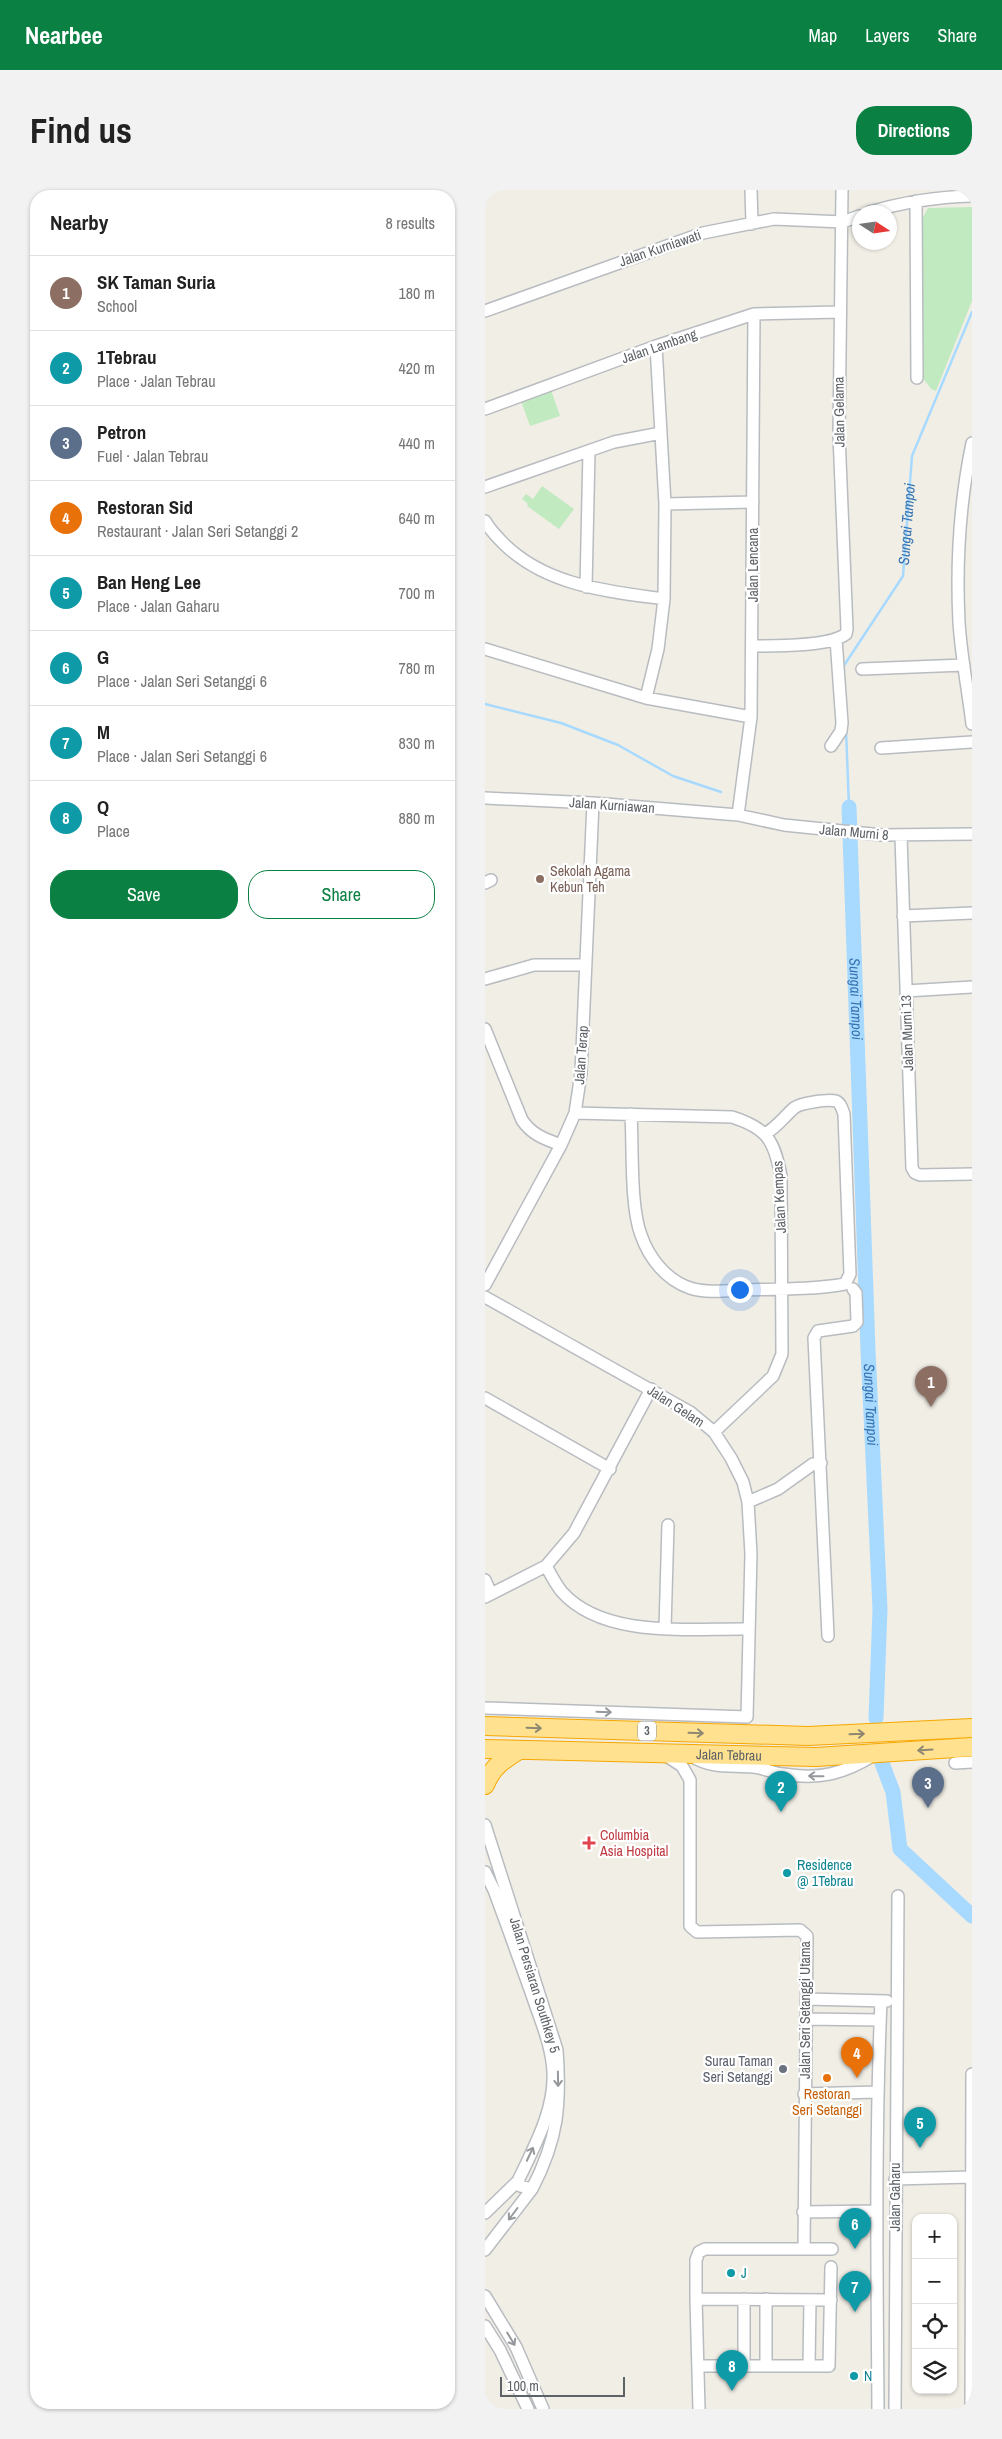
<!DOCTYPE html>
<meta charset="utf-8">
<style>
body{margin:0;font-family:"Archivo Narrow",sans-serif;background:#f2f2f2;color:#222}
.controls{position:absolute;right:15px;bottom:15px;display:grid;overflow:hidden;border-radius:10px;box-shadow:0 1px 4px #0004}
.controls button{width:45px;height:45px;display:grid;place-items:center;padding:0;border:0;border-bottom:1px solid #e0e0e0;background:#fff;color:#222;font:25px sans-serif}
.compass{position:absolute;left:367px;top:15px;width:45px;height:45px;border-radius:50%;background:#fff;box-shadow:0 1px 4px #0004;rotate:102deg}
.scale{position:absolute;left:15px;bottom:12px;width:125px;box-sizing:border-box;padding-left:5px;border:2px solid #5d6267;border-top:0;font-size:14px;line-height:18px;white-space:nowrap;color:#5d6267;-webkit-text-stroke:4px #fff;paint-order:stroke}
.you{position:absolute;left:254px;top:1099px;width:18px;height:18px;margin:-12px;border:4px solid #fff;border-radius:50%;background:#1a73e8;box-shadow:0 0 0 8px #1a73e833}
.badge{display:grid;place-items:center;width:32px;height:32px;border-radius:50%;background:#0b8043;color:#fff;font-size:16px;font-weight:700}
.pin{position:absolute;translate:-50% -41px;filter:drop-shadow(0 1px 2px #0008)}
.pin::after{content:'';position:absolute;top:26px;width:18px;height:15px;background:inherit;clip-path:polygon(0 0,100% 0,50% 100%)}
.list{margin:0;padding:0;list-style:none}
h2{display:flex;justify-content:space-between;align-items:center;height:65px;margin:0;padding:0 20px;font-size:21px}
h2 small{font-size:16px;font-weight:400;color:#767676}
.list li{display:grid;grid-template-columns:32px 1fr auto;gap:15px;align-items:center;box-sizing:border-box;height:75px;padding:0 20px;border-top:1px solid #e0e0e0}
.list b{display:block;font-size:19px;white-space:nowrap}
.list p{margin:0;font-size:16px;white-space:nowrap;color:#767676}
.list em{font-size:16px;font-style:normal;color:#767676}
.actions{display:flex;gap:10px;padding:15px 20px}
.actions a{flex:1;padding:11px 0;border:1px solid #0b8043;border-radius:20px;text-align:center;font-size:18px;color:#0b8043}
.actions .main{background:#0b8043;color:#fff}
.icon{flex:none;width:28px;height:28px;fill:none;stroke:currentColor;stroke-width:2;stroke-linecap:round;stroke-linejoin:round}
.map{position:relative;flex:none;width:487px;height:2219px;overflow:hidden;border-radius:20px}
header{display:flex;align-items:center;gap:30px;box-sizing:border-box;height:70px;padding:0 25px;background:#0b8043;color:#fff}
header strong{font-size:24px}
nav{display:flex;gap:28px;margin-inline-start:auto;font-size:18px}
.intro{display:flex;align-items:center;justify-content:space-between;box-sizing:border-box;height:120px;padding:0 30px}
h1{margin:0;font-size:35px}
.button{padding:12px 22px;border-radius:20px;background:#0b8043;color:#fff;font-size:18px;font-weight:700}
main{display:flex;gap:30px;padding:0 30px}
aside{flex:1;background:#fff;border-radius:20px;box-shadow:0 1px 4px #0004}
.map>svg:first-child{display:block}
.green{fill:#c1eac0}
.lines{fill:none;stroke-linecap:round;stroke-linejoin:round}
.stream{stroke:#a8daff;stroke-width:2.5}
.river{stroke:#a8daff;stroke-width:15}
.minor-casing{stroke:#b8bcc0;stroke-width:14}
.highway-casing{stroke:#f7a700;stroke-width:20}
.minor{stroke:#fff;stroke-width:11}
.highway{stroke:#ffe18f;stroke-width:18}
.oneway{stroke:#96999c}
.oneway2{stroke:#8e8873}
.education-dot{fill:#8d6e63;stroke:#fff;stroke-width:2}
.health-dot{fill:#e0444e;stroke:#fff;stroke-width:2}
.culture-dot{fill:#0f9aa8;stroke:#fff;stroke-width:2}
.worship-dot{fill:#6b7280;stroke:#fff;stroke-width:2}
.food-dot{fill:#e8710a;stroke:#fff;stroke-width:2}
.labels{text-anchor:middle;stroke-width:4.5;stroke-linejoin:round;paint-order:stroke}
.shield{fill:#fff;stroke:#8e9195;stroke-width:1}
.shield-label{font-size:12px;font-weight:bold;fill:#5d6267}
.street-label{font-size:14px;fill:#5d6267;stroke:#fff}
.education-label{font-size:14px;fill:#785e54;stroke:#fff;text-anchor:start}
.health-label{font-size:14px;fill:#be3a42;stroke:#fff;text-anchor:start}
.culture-label{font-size:14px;fill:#0d838f;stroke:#fff;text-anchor:start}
.worship-label{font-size:14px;fill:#5b616d;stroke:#fff;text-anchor:end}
.food-label{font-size:14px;fill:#c56008;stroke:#fff}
.water-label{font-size:15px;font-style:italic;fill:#3774b2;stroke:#fff}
</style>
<header>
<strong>Nearbee</strong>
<nav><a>Map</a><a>Layers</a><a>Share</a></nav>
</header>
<div class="intro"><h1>Find us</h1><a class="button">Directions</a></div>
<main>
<aside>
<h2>Nearby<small>8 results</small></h2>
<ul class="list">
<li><span class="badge" style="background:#8d6e63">1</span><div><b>SK Taman Suria</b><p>School</p></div><em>180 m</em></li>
<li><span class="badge" style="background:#0f9aa8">2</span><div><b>1Tebrau</b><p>Place · Jalan Tebrau</p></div><em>420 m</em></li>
<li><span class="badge" style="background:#5c6f8a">3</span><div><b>Petron</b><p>Fuel · Jalan Tebrau</p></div><em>440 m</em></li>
<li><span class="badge" style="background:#e8710a">4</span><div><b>Restoran Sid</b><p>Restaurant · Jalan Seri Setanggi 2</p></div><em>640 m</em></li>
<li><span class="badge" style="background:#0f9aa8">5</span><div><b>Ban Heng Lee</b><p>Place · Jalan Gaharu</p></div><em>700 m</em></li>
<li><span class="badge" style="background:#0f9aa8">6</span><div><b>G</b><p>Place · Jalan Seri Setanggi 6</p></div><em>780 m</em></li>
<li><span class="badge" style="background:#0f9aa8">7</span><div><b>M</b><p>Place · Jalan Seri Setanggi 6</p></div><em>830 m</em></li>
<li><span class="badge" style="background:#0f9aa8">8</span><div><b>Q</b><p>Place</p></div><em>880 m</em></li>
</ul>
<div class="actions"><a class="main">Save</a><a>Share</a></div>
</aside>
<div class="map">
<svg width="487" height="2219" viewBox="0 0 487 2219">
<rect width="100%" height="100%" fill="#f1eee6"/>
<!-- green -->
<path class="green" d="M 487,17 L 487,111 L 451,201 L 446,199 L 438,188 L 438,27 L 443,18 Z
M 66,200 L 75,226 L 45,236 L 36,211 Z
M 57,296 L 89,319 L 74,339 L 42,316 L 43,314 L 37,309 L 41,304 L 48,309 Z"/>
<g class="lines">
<!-- stream -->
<g class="stream">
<path id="s1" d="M 358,477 L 418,386 L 427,266 L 487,122"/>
<path d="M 0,514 L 76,533 L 133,555 L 188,586 L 236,602"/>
<path d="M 361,540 L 364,617"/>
</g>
<!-- river -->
<g class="river">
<path id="s2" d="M 364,617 L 383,1160 L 395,1419 L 391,1528"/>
<path d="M 397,1573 L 408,1602 L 415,1659 L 487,1726"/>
</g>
<!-- minor casing -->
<g class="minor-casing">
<path id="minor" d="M 266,0 L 267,34
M 431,11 L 432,188
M 385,22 C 418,12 452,7 487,6
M 0,121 L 218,43 L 289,29 L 358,32 L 374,26
M 0,219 L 171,156 L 269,124 L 354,122
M 487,253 C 475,311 471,372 474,432 C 476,466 483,500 487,534
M 0,297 L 129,252 L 176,243
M 180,314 L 268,312
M 0,331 C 5,340 12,347 19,354 C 62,396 122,401 179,409
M 101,397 L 104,261
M 268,456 C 290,456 343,457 361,444 L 362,439 L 354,245 L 357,0
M 0,459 L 161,508 L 266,527
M 377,479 L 479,475
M 161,508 L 173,459 L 179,409 L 180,314 L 171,156
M 346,556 L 356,541 L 357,533 L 351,449
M 396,558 L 487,552
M 0,608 L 108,613 L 253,625 L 299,635 L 397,645 L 487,644
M 253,625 L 266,527 L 269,124
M 416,646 L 427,978 L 430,983 L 435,985 L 487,984
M 0,693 L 6,690
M 418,726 L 487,723
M 0,789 L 49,775 L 101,775
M 421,801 L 487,797
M 0,839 L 37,930 C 47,945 60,949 76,955
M 90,923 L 247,927 C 282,938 289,950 296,986 L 297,1164 L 288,1186 L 229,1242
M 146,924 C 148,957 145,1016 156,1045 C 164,1068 181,1090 205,1098 C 220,1103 239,1101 254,1100 C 290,1099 326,1100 360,1094 L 365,1084 L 359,924 C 357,919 356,913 351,911 C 343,909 315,913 309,918 C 299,927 292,937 280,944
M 0,1095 L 76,955 L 90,923 L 96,883 L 108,613
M 0,1107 L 205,1222 L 229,1242 L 246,1268 L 258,1292 L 263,1312 L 266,1364 L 262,1527 L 0,1518
M 0,1208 L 125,1279
M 263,1312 L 293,1299 L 328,1274 L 336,1273
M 61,1376 C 66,1385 71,1395 77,1402 C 119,1449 206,1438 263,1439
M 0,1390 L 6,1404
M 0,1407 L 61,1376 L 89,1343 L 166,1199
M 180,1438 L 183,1335
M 343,1446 L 329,1148 L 333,1141 L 368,1136 L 372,1132 L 371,1103 L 368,1099
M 180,1565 L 197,1576 L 205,1590 L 205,1736 L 212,1742 L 315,1740 L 322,1746 L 319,2059
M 206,1566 C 228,1579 243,1575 268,1577 C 279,1578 288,1583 298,1584 C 334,1590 358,1584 389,1565
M 470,1573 L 487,1572
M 0,1635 L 72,1860 C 76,1915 73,1949 47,1999 L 35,1996 L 33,1991 C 49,1957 70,1920 68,1882 C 67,1856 55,1829 47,1805 C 34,1769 22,1735 9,1700 L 0,1682
M 321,1809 L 402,1811
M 320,1829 L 395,1830
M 319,1904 L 392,1902
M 410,1989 L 486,1987
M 318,2022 L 391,2021
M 0,2023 L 33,1991
M 0,2060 L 47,1999
M 0,2106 L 31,2157 L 58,2219
M 211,2109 L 346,2110
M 0,2136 L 15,2160 L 43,2219
M 213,2176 L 344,2176 L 346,2077
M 259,2176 L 259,2109
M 281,2176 L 281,2109
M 324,2176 L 325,2110
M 214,2219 L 211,2109 L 211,2070 L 214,2062 L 220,2059 L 347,2059
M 393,2219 C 392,2083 390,1947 396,1811
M 410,2219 L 413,1706
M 486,2219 L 487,1884"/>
</g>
<!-- highway casing -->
<g class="highway-casing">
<g id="highway">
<path d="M 0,1536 L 323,1546 L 487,1538"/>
<path id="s3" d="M 0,1559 L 331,1567 L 487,1557"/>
<path d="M 0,1595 C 7,1577 18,1570 34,1560"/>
</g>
</g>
<!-- minor -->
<use href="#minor" class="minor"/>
<!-- highway -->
<use href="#highway" class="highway"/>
</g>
<!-- one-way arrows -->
<defs><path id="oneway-shaft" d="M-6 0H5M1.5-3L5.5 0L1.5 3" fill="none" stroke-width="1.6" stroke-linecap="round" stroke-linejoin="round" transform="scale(1.25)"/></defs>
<g class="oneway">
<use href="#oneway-shaft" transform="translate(119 1522) rotate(2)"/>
<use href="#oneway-shaft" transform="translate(331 1586) rotate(-179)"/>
<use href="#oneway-shaft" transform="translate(73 1889) rotate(89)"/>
<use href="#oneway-shaft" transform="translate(45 1964) rotate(-65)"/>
<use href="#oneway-shaft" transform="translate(28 2024) rotate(127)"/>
<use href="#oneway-shaft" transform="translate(26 2149) rotate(59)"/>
</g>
<g class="oneway2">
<use href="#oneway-shaft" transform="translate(49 1538) rotate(2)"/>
<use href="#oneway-shaft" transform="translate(211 1543) rotate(2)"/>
<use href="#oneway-shaft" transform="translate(372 1544) rotate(-2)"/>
<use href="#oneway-shaft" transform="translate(440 1560) rotate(176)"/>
</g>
<!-- markers -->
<circle class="education-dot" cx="55" cy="689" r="5"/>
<path class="health-dot" d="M101.5 1645.5h5v5h5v5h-5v5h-5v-5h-5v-5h5z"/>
<g class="culture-dot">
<circle cx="302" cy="1683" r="5"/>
<circle cx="246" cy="2083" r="5"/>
<circle cx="369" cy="2186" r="5"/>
</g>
<circle class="worship-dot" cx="298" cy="1879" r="5"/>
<circle class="food-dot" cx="342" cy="1888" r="5"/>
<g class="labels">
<!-- shield labels -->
<rect class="shield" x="153" y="1531.5" width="18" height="19" rx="4"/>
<g class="shield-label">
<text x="162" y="1545">3</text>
</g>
<!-- street labels -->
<g class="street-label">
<text transform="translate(175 58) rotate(-19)" y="5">Jalan Kurniawati</text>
<text transform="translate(174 156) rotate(-19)" y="5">Jalan Lambang</text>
<text transform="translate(354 222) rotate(-91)" y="5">Jalan Gelama</text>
<text transform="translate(268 375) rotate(-90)" y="5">Jalan Lencana</text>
<text transform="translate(127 615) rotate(4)" y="5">Jalan Kurniawan</text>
<text transform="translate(369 642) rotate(5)" y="5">Jalan Murni 8</text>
<text transform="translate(422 843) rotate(-92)" y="5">Jalan Murni 13</text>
<text transform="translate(96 865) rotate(-86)" y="5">Jalan Terap</text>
<text transform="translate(294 1007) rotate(-93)" y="5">Jalan Kempas</text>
<text transform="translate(191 1216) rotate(33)" y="5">Jalan Gelam</text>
<text dy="5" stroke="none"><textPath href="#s3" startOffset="244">Jalan Tebrau</textPath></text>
<text transform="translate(50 1795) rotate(73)" y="5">Jalan Persiaran Southkey 5</text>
<text transform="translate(320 1820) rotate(-90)" y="5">Jalan Seri Setanggi Utama</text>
<text transform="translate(410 2007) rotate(-90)" y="5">Jalan Gaharu</text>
</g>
<!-- education labels -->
<g class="education-label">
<text x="65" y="686">Sekolah Agama<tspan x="65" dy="16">Kebun Teh</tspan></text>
</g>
<!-- health labels -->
<g class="health-label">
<text x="115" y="1650">Columbia<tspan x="115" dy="16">Asia Hospital</tspan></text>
</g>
<!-- culture labels -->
<g class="culture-label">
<text x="312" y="1680">Residence<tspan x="312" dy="16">@ 1Tebrau</tspan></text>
<text x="256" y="2088">J</text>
<text x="379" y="2191">N</text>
</g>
<!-- worship labels -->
<g class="worship-label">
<text x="288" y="1876">Surau Taman<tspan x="288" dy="16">Seri Setanggi</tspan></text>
</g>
<!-- food labels -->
<g class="food-label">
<text x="342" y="1909">Restoran<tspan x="342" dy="16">Seri Setanggi</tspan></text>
</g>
<!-- water labels -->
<g class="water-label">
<text dy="5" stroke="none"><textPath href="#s1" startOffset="161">Sungai Tampoi</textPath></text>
<text dy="5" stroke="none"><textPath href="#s2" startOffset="192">Sungai Tampoi</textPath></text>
<text dy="5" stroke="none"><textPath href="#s2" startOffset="598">Sungai Tampoi</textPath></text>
</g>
</g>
</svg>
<div class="controls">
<button>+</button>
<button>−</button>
<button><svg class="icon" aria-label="locate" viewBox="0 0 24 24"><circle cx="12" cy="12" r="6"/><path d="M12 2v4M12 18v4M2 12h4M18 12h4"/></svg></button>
<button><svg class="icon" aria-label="layers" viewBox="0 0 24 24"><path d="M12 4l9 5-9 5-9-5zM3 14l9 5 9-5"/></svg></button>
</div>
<svg class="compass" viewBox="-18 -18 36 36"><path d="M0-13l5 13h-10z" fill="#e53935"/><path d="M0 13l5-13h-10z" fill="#767676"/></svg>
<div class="scale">100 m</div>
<div class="you"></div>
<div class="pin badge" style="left:446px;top:1217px;background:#8d6e63">1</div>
<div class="pin badge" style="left:296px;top:1622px;background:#0f9aa8">2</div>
<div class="pin badge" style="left:443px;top:1618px;background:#5c6f8a">3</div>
<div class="pin badge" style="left:372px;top:1888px;background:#e8710a">4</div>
<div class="pin badge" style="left:435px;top:1958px;background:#0f9aa8">5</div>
<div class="pin badge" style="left:370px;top:2059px;background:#0f9aa8">6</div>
<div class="pin badge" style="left:370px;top:2122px;background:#0f9aa8">7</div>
<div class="pin badge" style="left:247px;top:2201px;background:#0f9aa8">8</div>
</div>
</main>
